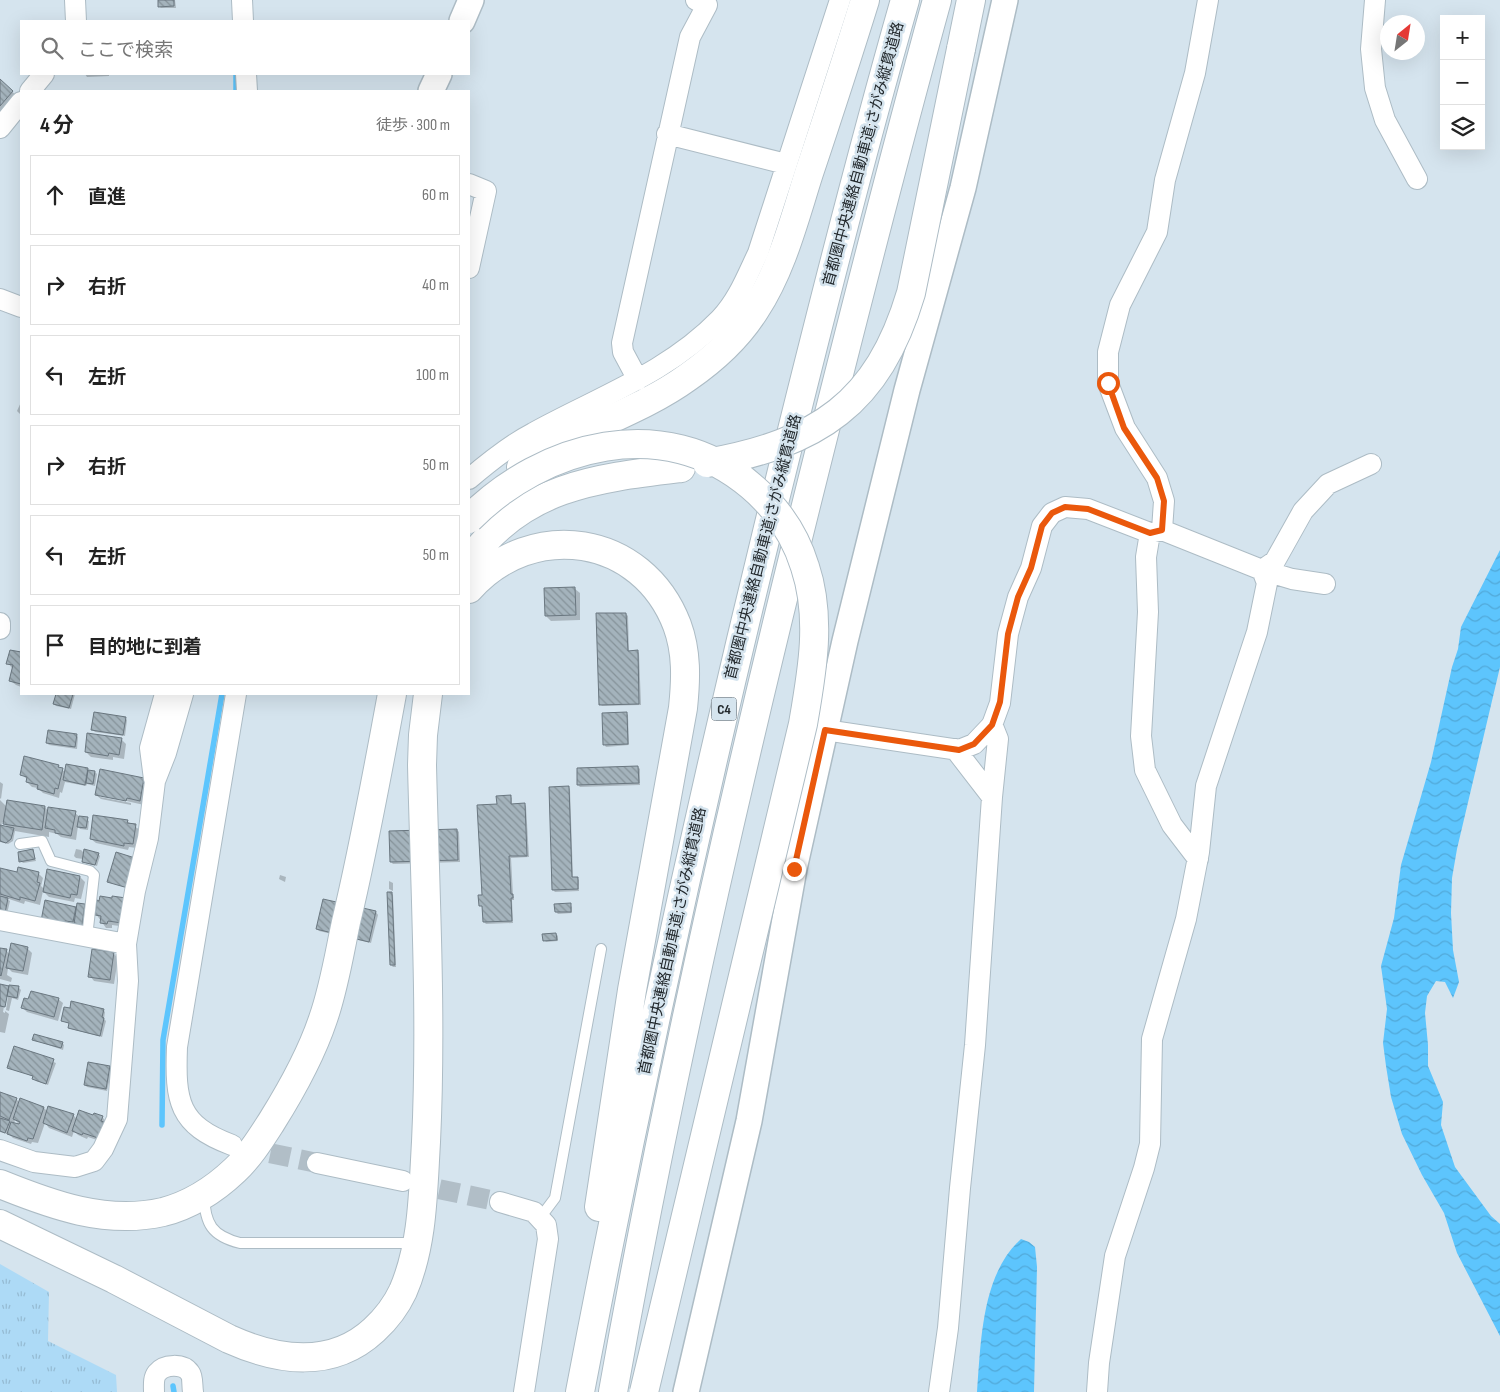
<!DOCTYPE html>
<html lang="ja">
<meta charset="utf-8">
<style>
body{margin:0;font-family:"Sofia Sans Condensed","Noto Sans JP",sans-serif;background:#f2f2f2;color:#222}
.controls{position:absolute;right:15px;top:15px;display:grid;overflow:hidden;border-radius:0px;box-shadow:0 5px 20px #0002}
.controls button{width:45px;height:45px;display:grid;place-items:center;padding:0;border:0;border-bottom:1px solid #e0e0e0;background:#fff;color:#222;font:25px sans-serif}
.compass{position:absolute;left:1380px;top:15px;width:45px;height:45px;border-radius:50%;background:#fff;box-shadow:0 5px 20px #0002;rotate:30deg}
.stop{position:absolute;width:15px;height:15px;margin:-11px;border:4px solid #ea580c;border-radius:50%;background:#fff}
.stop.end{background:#ea580c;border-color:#fff;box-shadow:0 1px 5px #0008}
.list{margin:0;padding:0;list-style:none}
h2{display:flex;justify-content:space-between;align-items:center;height:65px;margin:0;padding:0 20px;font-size:21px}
h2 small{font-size:16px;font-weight:400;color:#767676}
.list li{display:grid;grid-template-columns:32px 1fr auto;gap:15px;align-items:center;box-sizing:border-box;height:80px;margin:0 10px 10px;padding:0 10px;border:1px solid #e0e0e0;border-radius:0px}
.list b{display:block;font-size:19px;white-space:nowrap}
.list em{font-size:16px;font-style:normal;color:#767676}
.icon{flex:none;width:28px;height:28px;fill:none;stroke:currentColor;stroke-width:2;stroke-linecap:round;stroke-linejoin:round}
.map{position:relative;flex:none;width:1500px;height:1392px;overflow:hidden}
.search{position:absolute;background:#fff;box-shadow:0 5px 20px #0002;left:20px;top:20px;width:450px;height:55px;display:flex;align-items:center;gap:12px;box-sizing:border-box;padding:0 18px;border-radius:0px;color:#767676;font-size:19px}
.panel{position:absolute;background:#fff;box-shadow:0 5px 20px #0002;left:20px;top:90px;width:450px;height:605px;border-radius:0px}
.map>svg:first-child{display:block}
.grass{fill:url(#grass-tufts)}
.water{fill:url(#water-waves)}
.shadow{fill:#0003;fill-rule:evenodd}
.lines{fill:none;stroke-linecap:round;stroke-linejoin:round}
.stream{stroke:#5dc5fd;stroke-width:5.5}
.building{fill:url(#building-back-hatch);stroke:#6a7780}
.minor-tunnel{stroke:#b1bec7;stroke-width:20;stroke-dasharray:20 10;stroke-linecap:butt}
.service-casing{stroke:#adbcc5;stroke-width:12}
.minor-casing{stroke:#adbcc5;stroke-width:22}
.tertiary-casing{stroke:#adbcc5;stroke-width:28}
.motorway-casing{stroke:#adbcc5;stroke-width:30}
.service{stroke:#fff;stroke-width:10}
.minor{stroke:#fff;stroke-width:20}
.tertiary{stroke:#fff;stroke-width:25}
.motorway{stroke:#fff;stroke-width:28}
.motorway-bridge-casing{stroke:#adbcc5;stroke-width:30;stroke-linecap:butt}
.motorway-bridge{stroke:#fff;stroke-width:28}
.route{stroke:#ea580c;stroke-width:6}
.labels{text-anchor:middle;stroke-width:5;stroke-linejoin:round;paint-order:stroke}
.shield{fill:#d5e4ee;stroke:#586066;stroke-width:1}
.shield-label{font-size:14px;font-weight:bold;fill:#22282c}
.street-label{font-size:15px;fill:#22282c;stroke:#d5e4ee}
</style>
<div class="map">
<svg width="1500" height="1392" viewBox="0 0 1500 1392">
<defs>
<pattern id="grass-tufts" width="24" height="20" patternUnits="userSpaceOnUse" patternTransform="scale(1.25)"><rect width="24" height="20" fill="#addaf6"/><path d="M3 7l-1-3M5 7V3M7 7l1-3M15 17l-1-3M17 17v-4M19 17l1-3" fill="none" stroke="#95bbd3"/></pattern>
<pattern id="water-waves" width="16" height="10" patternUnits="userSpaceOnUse" patternTransform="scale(1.25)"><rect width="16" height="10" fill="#5dc5fd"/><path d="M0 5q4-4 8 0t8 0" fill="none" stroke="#51a9d9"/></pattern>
<pattern id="building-back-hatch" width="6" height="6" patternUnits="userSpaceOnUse" patternTransform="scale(1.25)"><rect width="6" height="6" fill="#a4b3bc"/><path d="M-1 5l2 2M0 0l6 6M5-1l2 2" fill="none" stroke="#859299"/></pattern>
</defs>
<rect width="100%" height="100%" fill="#d5e4ee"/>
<!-- grass -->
<path class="grass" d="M 0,1264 L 49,1292 L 48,1341 L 116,1375 L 117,1392 L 0,1392 Z"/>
<!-- water -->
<path class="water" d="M 1500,550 L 1500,667 L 1457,849 L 1452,878 L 1451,913 L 1453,950 L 1459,982 L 1453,998 L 1445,982 L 1436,981 L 1427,996 L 1425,1013 L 1428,1045 L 1428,1066 L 1443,1102 L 1441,1125 L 1455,1167 L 1491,1216 L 1500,1224 L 1500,1336 L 1457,1253 L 1444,1213 L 1422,1175 L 1402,1134 L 1391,1097 L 1386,1066 L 1383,1043 L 1387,1009 L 1381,966 L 1394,918 L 1401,865 L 1431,762 L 1452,667 L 1458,649 L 1461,627 Z
M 1021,1239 L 1029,1242 L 1035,1247 L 1037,1267 L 1034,1392 L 977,1392 C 981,1343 981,1275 1021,1239 Z"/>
<!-- shadow -->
<path class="shadow" d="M 159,0 L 175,0 L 176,8 L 161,8 L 159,6 Z
M 85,74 L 109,74 L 109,76 L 87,77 Z
M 0,81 L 17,96 L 0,115 Z
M 21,402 L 21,415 L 17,411 Z
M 575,589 L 580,593 L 580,620 L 551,621 L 546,616 Z
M 626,614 L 628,616 L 629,652 L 637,651 L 639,653 L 641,705 L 602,706 L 600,704 Z
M 11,651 L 21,654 L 21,687 L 16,685 L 11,681 L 12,668 L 8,663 Z
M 53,694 L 75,694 L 71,709 L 56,706 L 54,704 L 57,695 Z
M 626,713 L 628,715 L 629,745 L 606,747 L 604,744 Z
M 125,718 L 127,720 L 125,736 L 95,732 L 93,730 Z
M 76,735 L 78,737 L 77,749 L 49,745 L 47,743 Z
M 121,739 L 126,744 L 124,759 L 113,757 L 113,760 L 91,757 L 86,752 Z
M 67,765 L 95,772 L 97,774 L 95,786 L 87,784 L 86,786 L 65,782 L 62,793 L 60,792 L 59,798 L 43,793 L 38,788 L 32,787 L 27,782 L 28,780 L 21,774 L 58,766 L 66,773 Z
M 638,767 L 640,769 L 640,785 L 580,787 L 578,785 Z
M 144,779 L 148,784 L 144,805 L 100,795 L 100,797 L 131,803 L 131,805 L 101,799 L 96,795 Z
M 0,782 L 3,784 L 1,799 L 0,798 Z
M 568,787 L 570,789 L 573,878 L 577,878 L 579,880 L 579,891 L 555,892 L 553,890 Z
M 510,796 L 512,798 L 512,805 L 524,804 L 526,806 L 529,857 L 511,858 L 513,895 L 514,897 L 514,900 L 512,900 L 513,923 L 486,924 L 484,922 L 483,907 L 480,905 L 498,805 Z
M 0,800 L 7,807 L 45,807 L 48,811 L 75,813 L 80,817 L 89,821 L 88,830 L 80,829 L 78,826 L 76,840 L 61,837 L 57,834 L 49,832 L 49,837 L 15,831 L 13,841 L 8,844 L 0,842 ZM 2,822 L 9,828 L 1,827 Z
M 127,821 L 140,830 L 137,848 L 129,847 L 128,850 L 96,843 L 91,839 Z
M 457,830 L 459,832 L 460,862 L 393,864 L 391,862 L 390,832 Z
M 76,849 L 81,850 L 85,854 L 98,854 L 100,856 L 97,866 L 85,863 L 83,859 L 76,858 L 74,856 Z
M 32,851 L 34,853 L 36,861 L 23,863 L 21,861 Z
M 0,870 L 18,874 L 38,873 L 43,878 L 41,886 L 45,890 L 48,871 L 80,877 L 85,882 L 81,899 L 75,898 L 74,902 L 49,897 L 43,891 L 40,905 L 25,901 L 24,904 L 6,898 L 10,901 L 7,914 L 0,912 Z
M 280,875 L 286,877 L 285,882 L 279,879 Z
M 389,881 L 393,883 L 393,891 L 389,889 Z
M 391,893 L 393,895 L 396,967 L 393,967 L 391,965 Z
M 324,900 L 376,912 L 378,915 L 371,943 L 319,931 L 317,929 Z
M 46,901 L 78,908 L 84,906 L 89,910 L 86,930 L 68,930 Z
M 100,902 L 127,927 L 112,925 L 112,928 L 106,928 L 96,914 Z
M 570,905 L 572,907 L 572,913 L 558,914 L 556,912 Z
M 556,934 L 558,936 L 558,941 L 546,942 L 544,940 Z
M 27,948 L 32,953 L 28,975 L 12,972 L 8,968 L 7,975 L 12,978 L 11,982 L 0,979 L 0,949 L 6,950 L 10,955 Z
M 113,953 L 118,958 L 114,984 L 94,981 L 90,976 Z
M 0,985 L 19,988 L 21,990 L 18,1000 L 12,998 L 9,1011 L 6,1010 L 9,989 L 7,989 L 3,1012 L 5,1013 L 5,1011 L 9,1014 L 5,1033 L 0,1032 Z
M 58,999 L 63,1003 L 58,1021 L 27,1012 L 22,1007 Z
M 103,1010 L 105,1012 L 104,1019 L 106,1021 L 102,1037 L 71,1029 L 69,1027 L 70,1024 L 62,1021 Z
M 34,1040 L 62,1043 L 64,1045 L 63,1050 Z
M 15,1048 L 56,1063 L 48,1085 L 36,1081 L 34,1077 L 9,1067 Z
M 89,1063 L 110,1067 L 112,1069 L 107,1091 L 87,1087 L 85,1085 Z
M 0,1093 L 16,1099 L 20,1103 L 44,1108 L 48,1112 L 73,1115 L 77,1119 L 102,1117 L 107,1122 L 103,1142 L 88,1137 L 87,1139 L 78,1135 L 74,1131 L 72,1137 L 49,1128 L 45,1123 L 38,1143 L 32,1142 L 31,1144 L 13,1138 L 8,1133 L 7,1134 L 0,1132 ZM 15,1120 L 22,1127 L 14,1124 Z"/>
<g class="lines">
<!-- stream -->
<path class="stream" d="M 236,74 L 236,91
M 162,1125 L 163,1040 L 222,694
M 173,1386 L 174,1392"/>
</g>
<!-- building -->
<path class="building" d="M 158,0 L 174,0 L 174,6 L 158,7 Z
M 0,79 L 13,91 L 0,106 Z
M 575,587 L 576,615 L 545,616 L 544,588 Z
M 596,613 L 626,613 L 628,651 L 638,650 L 639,704 L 599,705 Z
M 10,650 L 21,652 L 21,684 L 9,681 L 13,665 L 6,664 Z
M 56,694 L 73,694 L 69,708 L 53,704 Z
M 94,712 L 126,717 L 123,735 L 91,730 Z
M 627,712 L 628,744 L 603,745 L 602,713 Z
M 48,730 L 77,734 L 75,747 L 46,743 Z
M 87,733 L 122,738 L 119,755 L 109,753 L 108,756 L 85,752 Z
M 24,756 L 59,765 L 58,767 L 63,768 L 58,789 L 55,788 L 54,794 L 37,789 L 38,785 L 26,782 L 27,777 L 20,775 Z
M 66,764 L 88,768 L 85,785 L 63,780 Z
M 638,766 L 639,783 L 577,785 L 577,768 Z
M 100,769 L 144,778 L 140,801 L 127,798 L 126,801 L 95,795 Z
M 88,770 L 95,771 L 93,784 L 86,783 Z
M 569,786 L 572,877 L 578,877 L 578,889 L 552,890 L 549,787 Z
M 511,795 L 511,804 L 525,803 L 527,856 L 509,856 L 511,894 L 513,894 L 513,898 L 511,898 L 512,921 L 483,922 L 482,906 L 479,906 L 478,895 L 482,895 L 477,805 L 497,804 L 496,796 Z
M 7,800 L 45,806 L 42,830 L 3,824 Z
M 48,807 L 76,811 L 71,836 L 55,833 L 55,830 L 45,828 Z
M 93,815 L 128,820 L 127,823 L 136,824 L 133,844 L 124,843 L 124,846 L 90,839 Z
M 79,816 L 88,817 L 86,828 L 77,827 Z
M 0,825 L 14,828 L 11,839 L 6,843 L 0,841 Z
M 457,829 L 458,860 L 390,862 L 389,831 Z
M 33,849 L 35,859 L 19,862 L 18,852 Z
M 84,849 L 99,853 L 95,865 L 82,862 Z
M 116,852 L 135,858 L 128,888 L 107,882 Z
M 18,867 L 39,872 L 37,882 L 40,883 L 35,901 L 20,897 L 20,900 L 0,894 L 0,868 L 17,872 Z
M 47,869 L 80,876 L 77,895 L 71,894 L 70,898 L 43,892 Z
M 387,892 L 392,892 L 395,965 L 390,965 Z
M 0,896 L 8,898 L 5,913 L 0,912 Z
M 100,896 L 112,898 L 112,896 L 126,898 L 122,923 L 108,921 L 107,924 L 100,923 L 101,916 L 95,915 L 97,900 L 99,901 Z
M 323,899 L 376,911 L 369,942 L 316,929 Z
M 45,900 L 76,907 L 73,922 L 65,921 L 64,926 L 41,921 Z
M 77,903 L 85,904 L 82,926 L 74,924 Z
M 571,903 L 571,912 L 555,912 L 554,904 Z
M 556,933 L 557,940 L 543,941 L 542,934 Z
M 11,943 L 28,947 L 23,971 L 6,968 Z
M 0,948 L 7,949 L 1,976 L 0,975 Z
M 92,949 L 114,952 L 110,980 L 88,977 Z
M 0,984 L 9,986 L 5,1007 L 0,1006 Z
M 9,985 L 19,986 L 17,998 L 7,996 Z
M 31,991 L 59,998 L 54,1017 L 21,1008 L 24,998 L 28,999 Z
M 71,1001 L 104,1009 L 102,1017 L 104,1018 L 100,1036 L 68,1028 L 69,1023 L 61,1021 L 64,1007 L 70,1008 Z
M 34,1034 L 63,1042 L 61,1048 L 32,1040 Z
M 14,1046 L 54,1059 L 46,1084 L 32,1079 L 33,1076 L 7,1068 Z
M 88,1062 L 110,1066 L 106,1089 L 84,1085 Z
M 0,1092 L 17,1098 L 9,1120 L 0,1116 Z
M 20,1098 L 44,1107 L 33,1139 L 28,1138 L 27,1141 L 7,1134 L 11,1122 L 19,1124 L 20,1122 L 13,1119 Z
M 48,1106 L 74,1114 L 67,1133 L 43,1123 Z
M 79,1110 L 93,1115 L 94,1113 L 103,1116 L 101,1121 L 104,1122 L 98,1138 L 83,1133 L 82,1135 L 72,1131 Z
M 0,1118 L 10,1121 L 5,1133 L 0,1131 Z"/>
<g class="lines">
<!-- minor-tunnel -->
<path class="minor-tunnel" d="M 241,1147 L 317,1163
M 410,1183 L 500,1202"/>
<!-- service casing -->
<g class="service-casing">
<path id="service" d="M 20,844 L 42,841 L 51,861 L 90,871 L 94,875 L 87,937
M 204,1196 C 205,1224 212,1236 240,1243 L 416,1243
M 540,1218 L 555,1198 L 601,949"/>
</g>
<!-- minor casing -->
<g class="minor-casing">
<path id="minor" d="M 75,0 L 76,21
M 242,0 L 243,21
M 1375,0 L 1371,49 L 1375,88 L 1385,120 L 1417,179
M 246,74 L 247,91
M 30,91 L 44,74
M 0,128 L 21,102
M 667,134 L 786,164
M 469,184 L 486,191 L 469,268
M 0,299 L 21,307
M 638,380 L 623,352 L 622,343 L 690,37 L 707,5 L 696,0
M 469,479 C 489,462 510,445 533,433 C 598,397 668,373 720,319 C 738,300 747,276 758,253 L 840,0
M 1150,533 L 1146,557 L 1148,612 L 1141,736 L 1145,770 L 1172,825 L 1198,859
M 1262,570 L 1275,561 L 1303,511 L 1328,484 L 1371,464
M 1262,570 L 1292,579 L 1325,584
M 0,623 L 0,629
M 825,730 L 959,750 L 974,744 L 992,725 L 1000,703 L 1008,634 L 1018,597 L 1031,568 L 1042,526 L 1052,513 L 1065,507 L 1088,509 L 1150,533 L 1162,530
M 955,749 L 992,797
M 154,779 L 150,748 L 165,694
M 0,920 L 126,944
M 232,1145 C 178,1125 175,1101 177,1047 L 236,694
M 0,1150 L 34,1162 L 75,1167 L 94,1161 L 103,1149 L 117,1119 L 128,981 L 126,944 L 135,891 L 148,838 L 155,781 L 166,753 L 183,694
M 317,1163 L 403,1181
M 500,1202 L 534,1212 L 546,1225 L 548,1239 L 524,1392
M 154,1392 C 154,1386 153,1378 157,1373 C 164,1364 183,1363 190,1373 C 193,1377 192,1386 193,1392
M 939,1392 L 948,1328 L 960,1188 L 975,1045 L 992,797 L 998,739 L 992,724
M 1097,1392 L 1099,1363 L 1115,1256 L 1144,1168 L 1150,1144 L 1152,1039 L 1186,919 L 1199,852 L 1206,786 L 1257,632 L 1267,583 L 1262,570 L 1162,530 L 1164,501 L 1157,478 L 1125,428 L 1108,383 L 1108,352 L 1120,305 L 1157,232 L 1165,180 L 1195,73 L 1208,0"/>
</g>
<!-- tertiary casing -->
<g class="tertiary-casing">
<path id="tertiary" d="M 462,21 L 471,0
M 431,91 L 439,74
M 686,1392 L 749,1121 L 794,869 L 845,641 L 907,390 L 963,188 L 1005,0"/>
</g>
<!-- motorway casing -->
<g class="motorway-casing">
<path id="motorway" d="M 961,49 L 971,0
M 521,467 C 573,430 637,414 688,377 C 714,359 738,337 755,310 C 782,269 794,220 809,173 C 828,116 847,58 865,0
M 469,561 C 522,486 597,478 681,468
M 469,589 C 532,518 642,534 677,625 C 687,652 686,679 683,708 L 632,990 L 599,1207
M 0,1184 C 52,1205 106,1225 163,1212 C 190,1205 215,1189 235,1170 C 250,1156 261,1138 272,1121 C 292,1089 311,1055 323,1019 C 334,988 339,955 346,922 C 364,847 378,770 392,694
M 0,1224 L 114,1279 L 229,1339 C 278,1361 332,1369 374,1330 C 386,1319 396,1306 403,1291 C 423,1245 423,1192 426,1142 C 432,1017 425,890 422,765 L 423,735 L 428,694
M 580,1392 C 638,1088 704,787 778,487 C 818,324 859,161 905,0
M 613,1392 C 662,1116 723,843 790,570 C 837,380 885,189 937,0"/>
</g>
<!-- service -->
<use href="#service" class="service"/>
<!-- minor -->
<use href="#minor" class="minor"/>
<!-- tertiary -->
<use href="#tertiary" class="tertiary"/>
<!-- motorway -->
<use href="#motorway" class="motorway"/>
<!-- motorway-bridge casing -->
<g class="motorway-bridge-casing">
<path id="motorway-bridge" d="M 707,463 C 818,443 878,404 911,293 L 961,49
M 469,519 C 543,444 665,412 751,486 C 777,508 795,534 805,567 C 822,618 812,672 803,724 L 644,1392"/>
</g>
<!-- motorway-bridge -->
<use href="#motorway-bridge" class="motorway-bridge"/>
</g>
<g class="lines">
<!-- route -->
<path class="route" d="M 794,869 L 825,730 L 959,750 L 974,744 L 992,725 L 1000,702 L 1008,634 L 1018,597 L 1031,568 L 1042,526 L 1052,513 L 1065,507 L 1088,509 L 1150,533 L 1162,530 L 1164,501 L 1157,478 L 1124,428 L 1108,383"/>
</g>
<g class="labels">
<!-- shield labels -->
<rect class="shield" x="711.5" y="697.5" width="25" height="23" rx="4"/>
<g class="shield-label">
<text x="724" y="714">C4</text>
</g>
<!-- street labels -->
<g class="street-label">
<text transform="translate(863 154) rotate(-75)" y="5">首都圏中央連絡自動車道;さがみ縦貫道路</text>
<text transform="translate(763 547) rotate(-76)" y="5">首都圏中央連絡自動車道;さがみ縦貫道路</text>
<text transform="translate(672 941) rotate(-78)" y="5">首都圏中央連絡自動車道;さがみ縦貫道路</text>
</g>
</g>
</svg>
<div class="controls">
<button>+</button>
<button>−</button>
<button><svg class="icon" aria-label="layers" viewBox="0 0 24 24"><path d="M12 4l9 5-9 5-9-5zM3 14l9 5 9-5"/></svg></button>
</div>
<svg class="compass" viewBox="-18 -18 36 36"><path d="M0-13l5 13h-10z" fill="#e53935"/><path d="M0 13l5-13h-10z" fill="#767676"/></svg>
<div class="stop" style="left:1108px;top:383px"></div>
<div class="stop end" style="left:794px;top:869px"></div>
<div class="search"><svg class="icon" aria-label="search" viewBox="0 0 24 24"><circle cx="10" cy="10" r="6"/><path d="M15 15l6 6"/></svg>ここで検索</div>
<section class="panel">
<h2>4 分<small>徒歩 · 300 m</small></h2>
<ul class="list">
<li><svg class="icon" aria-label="ahead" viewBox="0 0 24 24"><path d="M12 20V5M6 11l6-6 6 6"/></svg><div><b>直進</b></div><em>60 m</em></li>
<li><svg class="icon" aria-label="right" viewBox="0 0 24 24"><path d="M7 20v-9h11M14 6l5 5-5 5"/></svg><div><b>右折</b></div><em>40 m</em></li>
<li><svg class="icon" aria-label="left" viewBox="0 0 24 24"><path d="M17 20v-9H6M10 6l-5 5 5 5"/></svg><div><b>左折</b></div><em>100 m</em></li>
<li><svg class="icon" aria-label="right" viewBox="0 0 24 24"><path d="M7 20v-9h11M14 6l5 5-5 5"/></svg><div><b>右折</b></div><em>50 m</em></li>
<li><svg class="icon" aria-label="left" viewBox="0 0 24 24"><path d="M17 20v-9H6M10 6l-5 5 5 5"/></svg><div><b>左折</b></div><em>50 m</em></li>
<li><svg class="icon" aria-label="arrive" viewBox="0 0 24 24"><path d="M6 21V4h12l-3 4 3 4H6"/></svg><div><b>目的地に到着</b></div></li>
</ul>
</section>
</div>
